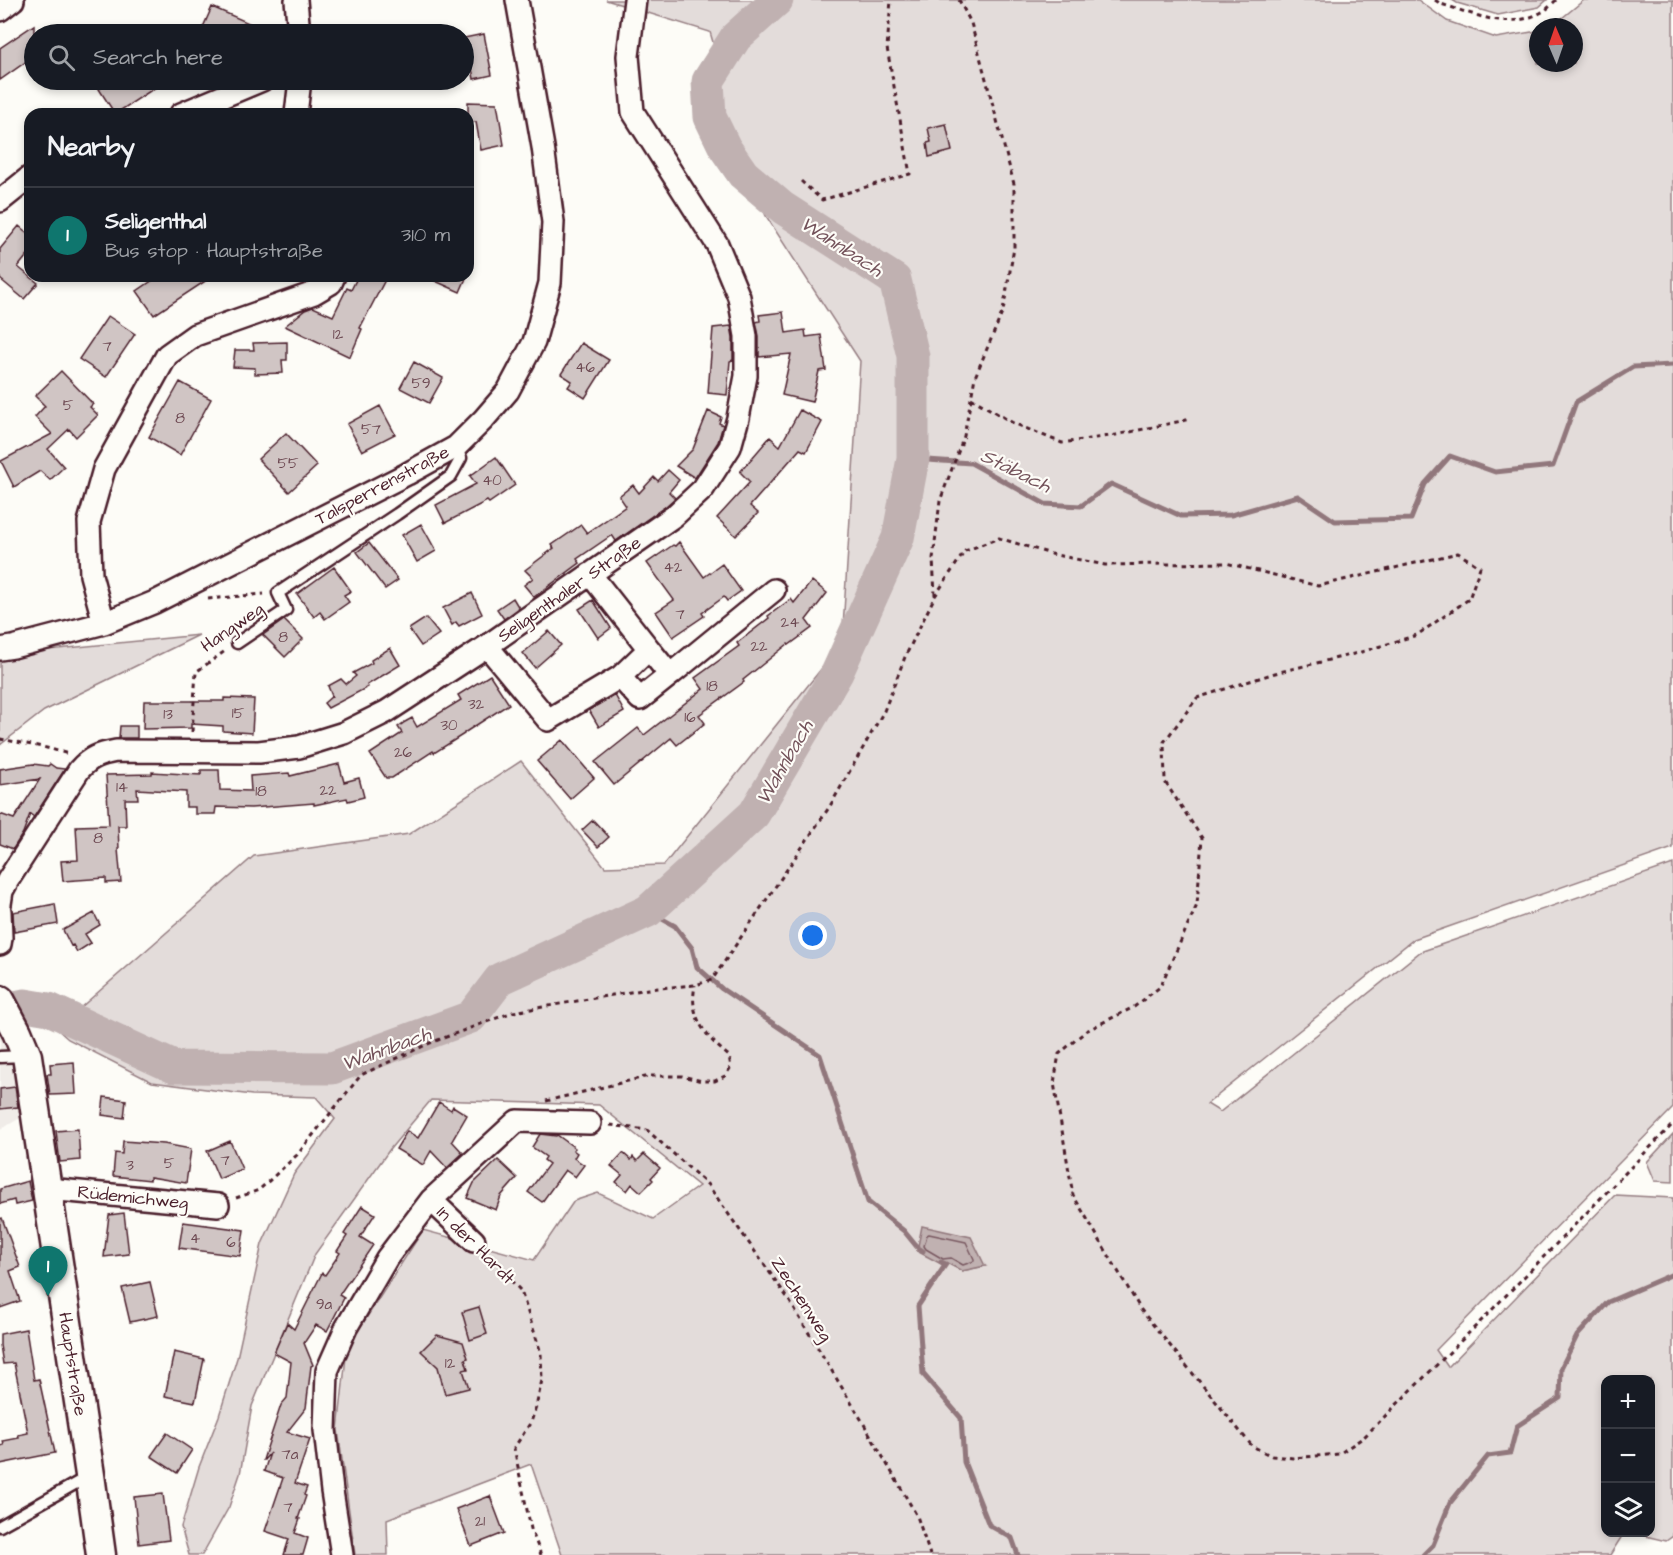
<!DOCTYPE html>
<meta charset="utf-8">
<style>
body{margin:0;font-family:"Architects Daughter",sans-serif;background:#20242c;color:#f1f3f6}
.controls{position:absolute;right:18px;bottom:18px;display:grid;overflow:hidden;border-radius:12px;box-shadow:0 3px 9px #0003}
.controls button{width:54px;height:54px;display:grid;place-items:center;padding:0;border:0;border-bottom:2px solid #363941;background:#171b24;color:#f1f3f6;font:30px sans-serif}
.compass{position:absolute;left:1529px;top:18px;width:54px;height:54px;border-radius:50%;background:#171b24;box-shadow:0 3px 9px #0003;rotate:358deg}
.you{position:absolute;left:813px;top:936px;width:21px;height:21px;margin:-15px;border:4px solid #fff;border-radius:50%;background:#1a73e8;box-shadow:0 0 0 9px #1a73e833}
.badge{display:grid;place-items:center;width:39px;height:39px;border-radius:50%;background:#0f766e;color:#fff;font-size:20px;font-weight:700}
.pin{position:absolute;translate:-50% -50px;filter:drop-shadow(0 2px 3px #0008)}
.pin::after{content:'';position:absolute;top:32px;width:21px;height:18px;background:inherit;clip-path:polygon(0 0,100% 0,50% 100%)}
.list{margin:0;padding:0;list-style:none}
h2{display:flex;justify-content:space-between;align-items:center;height:78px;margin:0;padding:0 24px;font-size:26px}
h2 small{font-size:20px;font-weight:400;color:#9ea1a6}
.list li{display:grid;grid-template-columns:39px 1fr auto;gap:18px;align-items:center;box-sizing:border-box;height:96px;padding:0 24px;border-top:2px solid #363941}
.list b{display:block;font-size:22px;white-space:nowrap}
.list p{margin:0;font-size:20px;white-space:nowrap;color:#9ea1a6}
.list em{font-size:20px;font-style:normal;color:#9ea1a6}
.icon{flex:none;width:33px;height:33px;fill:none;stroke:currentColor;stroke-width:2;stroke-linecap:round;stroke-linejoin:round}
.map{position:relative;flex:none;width:1673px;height:1555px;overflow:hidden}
.search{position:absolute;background:#171b24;box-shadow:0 3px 9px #0003;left:24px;top:24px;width:450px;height:66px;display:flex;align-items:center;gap:15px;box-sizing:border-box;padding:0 21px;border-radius:33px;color:#9ea1a6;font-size:22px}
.panel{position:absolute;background:#171b24;box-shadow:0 3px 9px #0003;left:24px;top:108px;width:450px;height:174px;border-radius:18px}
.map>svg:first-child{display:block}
.built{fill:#f0ece8}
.green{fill:#e3dcda;stroke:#967e82;stroke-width:1.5;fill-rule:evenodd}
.water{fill:#c0b1b1;stroke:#91777b;stroke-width:1.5}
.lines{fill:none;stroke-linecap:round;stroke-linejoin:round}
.shore{stroke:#795961;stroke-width:1.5}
.stream{stroke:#91777b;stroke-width:5}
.river{stroke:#c0b1b1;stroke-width:33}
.building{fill:#d0c5c4;stroke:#4a1f2b;stroke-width:1.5}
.lane-casing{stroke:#4a1f2b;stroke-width:15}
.street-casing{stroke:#4a1f2b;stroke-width:26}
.secondary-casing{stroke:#4a1f2b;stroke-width:33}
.path{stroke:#4a1f2b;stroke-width:3;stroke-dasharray:4.5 4.5;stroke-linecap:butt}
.lane{stroke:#fdfcf7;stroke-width:10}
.street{stroke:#fdfcf7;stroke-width:21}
.secondary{stroke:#fdfcf7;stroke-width:28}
.labels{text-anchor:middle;stroke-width:4.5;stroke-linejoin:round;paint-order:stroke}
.number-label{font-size:15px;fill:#6c4851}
.street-label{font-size:18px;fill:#4a1f2b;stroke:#fdfcf7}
.water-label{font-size:20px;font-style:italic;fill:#73525a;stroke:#fdfcf7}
</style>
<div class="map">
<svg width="1673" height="1555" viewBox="0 0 1673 1555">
<rect width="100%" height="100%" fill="#fdfcf7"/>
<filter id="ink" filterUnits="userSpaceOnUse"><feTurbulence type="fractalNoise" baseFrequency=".0167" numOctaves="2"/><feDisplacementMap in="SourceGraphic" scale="12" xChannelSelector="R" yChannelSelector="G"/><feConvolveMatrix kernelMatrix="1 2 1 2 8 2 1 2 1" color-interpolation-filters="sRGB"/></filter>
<g filter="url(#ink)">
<!-- built -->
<path class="built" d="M 0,1031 L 4,1038 L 25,1115 L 0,1130 Z"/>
<!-- green -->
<path class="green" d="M 606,0 L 1418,0 L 1447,21 L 1496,38 L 1538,31 L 1538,63 L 1574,63 L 1574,27 L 1551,27 L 1584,0 L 1673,0 L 1673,848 L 1414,939 L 1207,1104 L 1220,1112 L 1420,952 L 1673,864 L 1673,1108 L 1436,1350 L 1448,1367 L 1615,1195 L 1673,1198 L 1673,1536 L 1666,1541 L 1633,1533 L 1650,1532 L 1650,1380 L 1606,1380 L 1606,1532 L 1624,1533 L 1610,1555 L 562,1555 L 531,1464 L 387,1519 L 388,1555 L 355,1555 L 338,1430 L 347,1348 L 423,1230 L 534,1260 L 574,1201 L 598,1193 L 653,1219 L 699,1186 L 599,1105 L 431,1100 L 390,1149 L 315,1254 L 252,1406 L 240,1474 L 229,1507 L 202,1555 L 189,1555 L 181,1527 L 199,1467 L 219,1416 L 237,1358 L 262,1244 L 294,1174 L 335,1119 L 316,1097 L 252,1095 L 152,1082 L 68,1039 L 39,1013 L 72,1015 L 254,856 L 409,834 L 521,761 L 605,867 L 664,865 L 842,643 L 860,361 L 766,216 L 725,124 L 720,66 L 710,32 ZM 919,1244 L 985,1266 L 962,1271 L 949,1264 L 917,1251 Z
M 1452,0 L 1547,0 L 1539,7 L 1498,15 L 1457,3 Z
M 199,635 L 44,711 L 0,745 L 0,646 L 7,654 Z
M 1673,1134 L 1673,1182 L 1655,1181 L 1647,1162 Z"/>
<!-- water -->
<path class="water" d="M 922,1226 L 971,1237 L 985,1266 L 962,1271 L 949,1264 L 943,1265 L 917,1251 Z"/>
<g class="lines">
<!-- shore -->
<path class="shore" d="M 929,1234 L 966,1242 L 974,1259 L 974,1261 L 963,1265 L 951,1258 L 943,1259 L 926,1249 L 924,1246 L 927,1235 Z"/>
<!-- stream -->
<path class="stream" d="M 913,459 L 971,463 L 1045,504 L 1081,506 L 1111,484 L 1181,516 L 1231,515 L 1298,496 L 1335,521 L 1411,519 L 1425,484 L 1450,456 L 1495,472 L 1553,466 L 1576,402 L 1633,367 L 1673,365
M 648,911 L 675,926 L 692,948 L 697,967 L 722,989 L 820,1055 L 868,1202 L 904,1231 L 917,1247 L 923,1251
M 941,1262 L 946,1264 L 918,1306 L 923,1374 L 961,1418 L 964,1462 L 989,1525 L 1012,1538 L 1018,1555
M 1423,1555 L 1433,1545 L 1450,1503 L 1488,1456 L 1510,1453 L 1517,1426 L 1560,1398 L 1561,1368 L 1577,1336 L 1608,1302 L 1673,1274"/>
<!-- river -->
<path class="river" d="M 0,1010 L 25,1005 L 49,1009 L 174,1067 L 332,1068 L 471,1017 L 500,979 L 648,911 L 754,814 L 837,673 L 898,538 L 913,459 L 913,356 L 895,280 L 783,208 L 743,174 L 725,148 L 710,117 L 708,81 L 736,37 L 777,0"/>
</g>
<!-- building -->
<path class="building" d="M 212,7 L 274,34 L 200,34 Z
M 34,25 L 34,56 L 0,80 L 0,48 Z
M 484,34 L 492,75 L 474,79 L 469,53 L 464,53 L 464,38 Z
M 113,80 L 167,80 L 115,114 L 99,89 Z
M 468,102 L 497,103 L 504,145 L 481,150 L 476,122 L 468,121 Z
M 946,124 L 952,151 L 929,157 L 927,143 L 931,142 L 928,128 Z
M 19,226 L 30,235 L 30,252 L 18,267 L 38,283 L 24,299 L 0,279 L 0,249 Z
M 159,276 L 213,276 L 154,315 L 137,291 Z
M 358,276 L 387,276 L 360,328 L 362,329 L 350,357 L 285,326 L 305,310 L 313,307 L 333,316 L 347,288 L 351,290 Z
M 424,276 L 467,276 L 460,292 Z
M 783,312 L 786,333 L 805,330 L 806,337 L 821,335 L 826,370 L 819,371 L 812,402 L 782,395 L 791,354 L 759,357 L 759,336 L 756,322 L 760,321 L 759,315 Z
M 108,316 L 135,334 L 106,377 L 79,359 Z
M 731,326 L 733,337 L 733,360 L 730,361 L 727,395 L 708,393 L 713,328 Z
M 287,342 L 287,360 L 282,360 L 283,373 L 255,374 L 255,368 L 233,367 L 235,350 L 254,350 L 253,343 Z
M 581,343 L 609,360 L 585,398 L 568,387 L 572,381 L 561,374 Z
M 414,362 L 443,378 L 429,403 L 400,388 Z
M 61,371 L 93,404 L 90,407 L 98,415 L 76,437 L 69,429 L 48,449 L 64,467 L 50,480 L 40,471 L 14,487 L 1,461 L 52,434 L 35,417 L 45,406 L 35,396 Z
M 180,382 L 211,399 L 180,455 L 149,437 Z
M 380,406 L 395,434 L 362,451 L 347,424 Z
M 800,410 L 822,422 L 806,452 L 800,449 L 750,506 L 758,513 L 736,536 L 717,518 L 750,482 L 740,472 L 770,437 L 780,446 Z
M 708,411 L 721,417 L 719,423 L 723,425 L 718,442 L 695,478 L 676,466 L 693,449 Z
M 286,433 L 317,466 L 289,492 L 258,459 Z
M 496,457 L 515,485 L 489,503 L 487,501 L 445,523 L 436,505 L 476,484 L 470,476 Z
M 668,470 L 679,480 L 669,492 L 675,498 L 666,506 L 616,541 L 612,535 L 577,559 L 580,563 L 534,597 L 524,585 L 533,578 L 525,570 L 554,548 L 552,545 L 581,525 L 587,533 L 626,506 L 619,496 L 633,485 L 639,493 L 654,477 L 658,481 Z
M 421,524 L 436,551 L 417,562 L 402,535 Z
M 679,542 L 704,577 L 722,564 L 741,591 L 727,601 L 724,597 L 702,613 L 704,616 L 673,637 L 656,612 L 674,600 L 647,563 L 673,545 L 675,546 Z
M 369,543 L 398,580 L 385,589 L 357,552 Z
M 334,567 L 351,591 L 344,595 L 349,602 L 325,619 L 320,612 L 314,617 L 297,594 Z
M 812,581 L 827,593 L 806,620 L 812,628 L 789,645 L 788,644 L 743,680 L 744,682 L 699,715 L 705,723 L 677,745 L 671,738 L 614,785 L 595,762 L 638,728 L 644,735 L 703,689 L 695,678 L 739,646 L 737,643 L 769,618 L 768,616 L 791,599 L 794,603 Z
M 472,593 L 482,614 L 459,626 L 456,622 L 452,625 L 443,608 Z
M 513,598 L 519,608 L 504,619 L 497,609 Z
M 593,600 L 611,628 L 598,638 L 579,609 Z
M 426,618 L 439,634 L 421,646 L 409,629 Z
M 284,620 L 303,639 L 285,657 L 263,635 Z
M 549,631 L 561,645 L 535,668 L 523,653 Z
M 390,648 L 400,665 L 367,685 L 368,687 L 328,708 L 324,703 L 332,696 L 328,686 L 341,679 L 346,684 L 356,676 L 353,673 L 372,663 L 371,660 Z
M 490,675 L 509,704 L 464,733 L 464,734 L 434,753 L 433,751 L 392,778 L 386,778 L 370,754 L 402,733 L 398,727 L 405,722 L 412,718 L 417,727 L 461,700 L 458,695 Z
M 615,695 L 624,712 L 599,727 L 589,710 Z
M 224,698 L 254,699 L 252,733 L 223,731 L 223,726 L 191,724 L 191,728 L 143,729 L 144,701 L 224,701 Z
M 120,726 L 137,726 L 137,738 L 119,738 Z
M 562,740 L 594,778 L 570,799 L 537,761 Z
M 33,764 L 48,766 L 50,764 L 56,768 L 65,769 L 34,817 L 30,814 L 23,833 L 13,849 L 0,844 L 0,814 L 14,819 L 40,779 L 0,785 L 0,769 Z
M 339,764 L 344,782 L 359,778 L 364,797 L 348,801 L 347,798 L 314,805 L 314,803 L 251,808 L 216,807 L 215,814 L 195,814 L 195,807 L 186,807 L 186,792 L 137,789 L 138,799 L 125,799 L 126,826 L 118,826 L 119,849 L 118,849 L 121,882 L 106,883 L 106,878 L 63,881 L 61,861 L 78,860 L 76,826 L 109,825 L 106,775 L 152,774 L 152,772 L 201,775 L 201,770 L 219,770 L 220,790 L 251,791 L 250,776 L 289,773 L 290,776 Z
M 593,820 L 609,837 L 598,847 L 582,830 Z
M 55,904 L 58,924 L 14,932 L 13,912 Z
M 94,913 L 100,925 L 85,934 L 91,943 L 77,952 L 73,945 L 71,946 L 63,930 Z
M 74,1062 L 76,1094 L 50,1095 L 47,1074 L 51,1074 L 50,1064 Z
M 15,1087 L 18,1107 L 0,1109 L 0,1089 Z
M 104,1097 L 126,1100 L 124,1118 L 102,1115 Z
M 439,1102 L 451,1110 L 453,1106 L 467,1115 L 452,1141 L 463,1153 L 447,1168 L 431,1151 L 423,1165 L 396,1149 L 407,1131 L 418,1138 Z
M 78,1129 L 80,1160 L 60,1162 L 56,1131 Z
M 540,1134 L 556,1136 L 557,1135 L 575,1148 L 573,1150 L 577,1153 L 574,1158 L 584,1165 L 575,1177 L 565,1170 L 542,1202 L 528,1192 L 549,1164 L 544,1160 L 546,1157 L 532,1147 Z
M 123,1141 L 164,1144 L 191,1149 L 186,1183 L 150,1177 L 150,1180 L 113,1176 L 115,1153 L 122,1154 Z
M 230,1141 L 242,1169 L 219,1179 L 207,1151 Z
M 623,1153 L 631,1160 L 633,1157 L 637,1161 L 644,1154 L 660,1168 L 651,1178 L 653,1180 L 641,1192 L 632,1184 L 627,1191 L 616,1182 L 622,1175 L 611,1166 Z
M 498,1160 L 517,1178 L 501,1196 L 496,1210 L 467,1198 L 474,1183 Z
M 28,1181 L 32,1201 L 15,1205 L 14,1200 L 0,1204 L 0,1189 Z
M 362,1206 L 375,1214 L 360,1237 L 373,1245 L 339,1295 L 344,1298 L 327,1331 L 316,1325 L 304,1343 L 313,1365 L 311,1366 L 306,1408 L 287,1432 L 310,1439 L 295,1483 L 307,1487 L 304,1495 L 306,1496 L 298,1519 L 300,1519 L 295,1533 L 308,1538 L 303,1555 L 284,1555 L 289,1539 L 265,1531 L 283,1478 L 264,1471 L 270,1453 L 264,1460 L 263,1460 L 281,1405 L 287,1398 L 291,1362 L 274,1353 L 287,1323 L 294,1329 L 322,1273 L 325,1275 L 340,1253 L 337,1251 L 347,1236 L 344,1234 Z
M 124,1213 L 129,1254 L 104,1257 L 109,1215 Z
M 2,1218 L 20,1267 L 10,1271 L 20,1301 L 0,1308 L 0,1219 Z
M 183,1222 L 244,1230 L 240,1256 L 179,1248 Z
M 150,1282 L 158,1316 L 130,1322 L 122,1288 Z
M 479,1307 L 487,1334 L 470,1340 L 462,1312 Z
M 26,1329 L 34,1380 L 39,1379 L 55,1453 L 0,1464 L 0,1446 L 4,1445 L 3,1441 L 19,1438 L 18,1435 L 28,1433 L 14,1363 L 3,1364 L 0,1345 L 0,1334 Z
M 437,1335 L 463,1342 L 468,1358 L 465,1359 L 468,1369 L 463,1370 L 469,1388 L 445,1394 L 438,1367 L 421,1351 Z
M 174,1352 L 204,1359 L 195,1402 L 165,1396 Z
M 167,1433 L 192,1450 L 177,1473 L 151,1456 Z
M 163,1494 L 169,1540 L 139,1544 L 134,1497 Z
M 490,1496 L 504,1533 L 471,1546 L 456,1509 Z"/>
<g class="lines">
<!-- lane casing -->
<g class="lane-casing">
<path id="lane" d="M 237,643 L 286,610 L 278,593 L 397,514 L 451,476 L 461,458 L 456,447
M 0,1057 L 24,1056
M 0,1526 L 89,1476"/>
</g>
<!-- street casing -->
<g class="street-casing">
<path id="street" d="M 296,0 L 299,34
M 0,10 L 13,0
M 181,114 L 262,80
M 296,114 L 300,80
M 0,201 L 30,177
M 104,623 L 91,575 L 89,522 L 104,469 L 167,355 L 195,335 L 314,293 L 331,283 L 334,276
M 487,646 L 548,720 L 620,677 L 649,649 L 590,574
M 0,649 L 13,647 L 104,623 L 155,602 L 407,474 L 456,447 L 483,420 L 508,391 L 534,342 L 550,283 L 553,222 L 543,147 L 517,0
M 649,649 L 670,675 L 774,590
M 620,677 L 640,699 L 670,675
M 0,904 L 2,891 L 8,880 L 79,770 C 90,757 100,754 116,751 L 259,752 L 299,747 L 344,733 L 386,712 L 487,646 L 674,516 L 703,489 L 730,447 L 738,418 L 746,376 L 746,336 L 739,297 L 717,244 L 633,112 L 628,56 L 635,0
M 0,911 L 1,938 L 0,944
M 48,1189 L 218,1205
M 431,1200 L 474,1241
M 342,1555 L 332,1491 L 325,1430 L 327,1371 L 346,1328 L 387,1258 L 431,1200 L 517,1121 L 590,1123"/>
</g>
<!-- secondary casing -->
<g class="secondary-casing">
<path id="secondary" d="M 0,1000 L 17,1032 L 27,1056 L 90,1475 L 101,1555"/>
</g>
<!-- path -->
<path class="path" d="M 1435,0 L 1441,4 C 1474,14 1508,31 1542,12 C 1547,10 1552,4 1556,0
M 801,181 L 822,200 L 910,174 L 887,48 L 891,0
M 971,398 L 1013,423 L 1062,443 L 1116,435 L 1191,419
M 935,595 L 933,559 L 940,501 L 964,436 L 975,377 L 1003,311 L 1014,248 L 1014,184 L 971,23 L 959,0
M 208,599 L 264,594
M 192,732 L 196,672 L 225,651
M 0,739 L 43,747 L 69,754
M 546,1101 L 649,1076 L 682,1076 L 702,1081 L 715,1081 L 725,1076 L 731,1067 L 729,1056 C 713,1043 697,1027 694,1005 C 693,999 694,991 695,985
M 610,1125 L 647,1130 L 708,1185 L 787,1297 L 861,1419 L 917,1516 L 930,1555
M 236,1198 L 259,1190 L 297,1155 L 361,1075 L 430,1043 L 513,1012 L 648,989 L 695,985 L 712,980 L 830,806 L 884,711 L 905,657 L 935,596 L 965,551 L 999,538 L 1051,554 L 1105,565 L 1226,563 L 1318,586 L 1458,553 L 1480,567 L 1469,599 L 1417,635 L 1358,653 L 1275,673 L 1197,698 L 1164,742 L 1165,782 L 1202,838 L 1197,905 L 1160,987 L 1134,1007 L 1086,1031 L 1059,1054 L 1054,1083 L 1073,1195 L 1141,1310 L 1252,1446 L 1272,1456 L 1293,1458 L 1339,1454 L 1364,1437 L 1484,1318 L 1673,1124
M 486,1254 L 521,1291 L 541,1353 L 542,1380 L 536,1407 L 531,1422 L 514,1448 L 531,1529 L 541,1555"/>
<!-- lane -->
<use href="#lane" class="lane"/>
<!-- street -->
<use href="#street" class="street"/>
<!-- secondary -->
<use href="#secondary" class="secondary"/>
</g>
</g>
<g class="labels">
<!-- number labels -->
<g class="number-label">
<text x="338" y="339">12</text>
<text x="107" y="351">7</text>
<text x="585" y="372">46</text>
<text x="421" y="388">59</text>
<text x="68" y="410">5</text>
<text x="180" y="423">8</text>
<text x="371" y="434">57</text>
<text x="288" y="468">55</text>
<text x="492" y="485">40</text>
<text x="673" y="572">42</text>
<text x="680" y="619">7</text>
<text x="790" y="627">24</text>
<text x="283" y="642">8</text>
<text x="759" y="651">22</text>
<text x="712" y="691">18</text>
<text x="476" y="709">32</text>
<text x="238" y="718">15</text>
<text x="168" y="719">13</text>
<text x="690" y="722">16</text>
<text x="449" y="730">30</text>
<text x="403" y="757">26</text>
<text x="122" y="792">14</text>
<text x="328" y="795">22</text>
<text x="261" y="796">18</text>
<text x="98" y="843">8</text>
<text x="225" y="1165">7</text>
<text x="169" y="1168">5</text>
<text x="130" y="1170">3</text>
<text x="195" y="1243">4</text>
<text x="231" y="1247">6</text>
<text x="324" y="1309">9a</text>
<text x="450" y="1368">12</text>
<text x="290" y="1459">7a</text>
<text x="288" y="1512">7</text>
<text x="480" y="1526">21</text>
</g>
<!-- street labels -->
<g class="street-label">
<text transform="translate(382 485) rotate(-28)" y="6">Talsperrenstraße</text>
<text transform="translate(569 589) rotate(-35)" y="6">Seligenthaler Straße</text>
<text transform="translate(232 627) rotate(-35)" y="6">Hangweg</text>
<text transform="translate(133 1197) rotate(6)" y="6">Rüdemichweg</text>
<text transform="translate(476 1245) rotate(45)" y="6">In der Hardt</text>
<text transform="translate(802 1299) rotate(57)" y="6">Zechenweg</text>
<text transform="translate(73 1364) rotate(81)" y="6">Hauptstraße</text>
</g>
<!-- water labels -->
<g class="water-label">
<text transform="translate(842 246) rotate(33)" y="7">Wahnbach</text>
<text transform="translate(1016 470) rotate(26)" y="7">Stäbach</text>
<text transform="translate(784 762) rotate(-60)" y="7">Wahnbach</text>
<text transform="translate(386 1048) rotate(-20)" y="7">Wahnbach</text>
</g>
</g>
</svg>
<div class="controls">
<button>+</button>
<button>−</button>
<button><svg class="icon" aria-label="layers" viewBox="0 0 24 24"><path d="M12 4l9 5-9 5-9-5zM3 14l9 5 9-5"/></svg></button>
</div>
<svg class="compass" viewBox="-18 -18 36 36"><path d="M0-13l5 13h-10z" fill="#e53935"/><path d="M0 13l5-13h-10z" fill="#9ea1a6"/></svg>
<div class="you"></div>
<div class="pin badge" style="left:48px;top:1296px">1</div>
<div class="search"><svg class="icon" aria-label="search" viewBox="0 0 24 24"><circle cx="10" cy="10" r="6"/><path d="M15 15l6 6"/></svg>Search here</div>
<section class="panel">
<h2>Nearby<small></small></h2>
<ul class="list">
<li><span class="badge">1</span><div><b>Seligenthal</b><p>Bus stop · Hauptstraße</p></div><em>310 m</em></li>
</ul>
</section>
</div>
